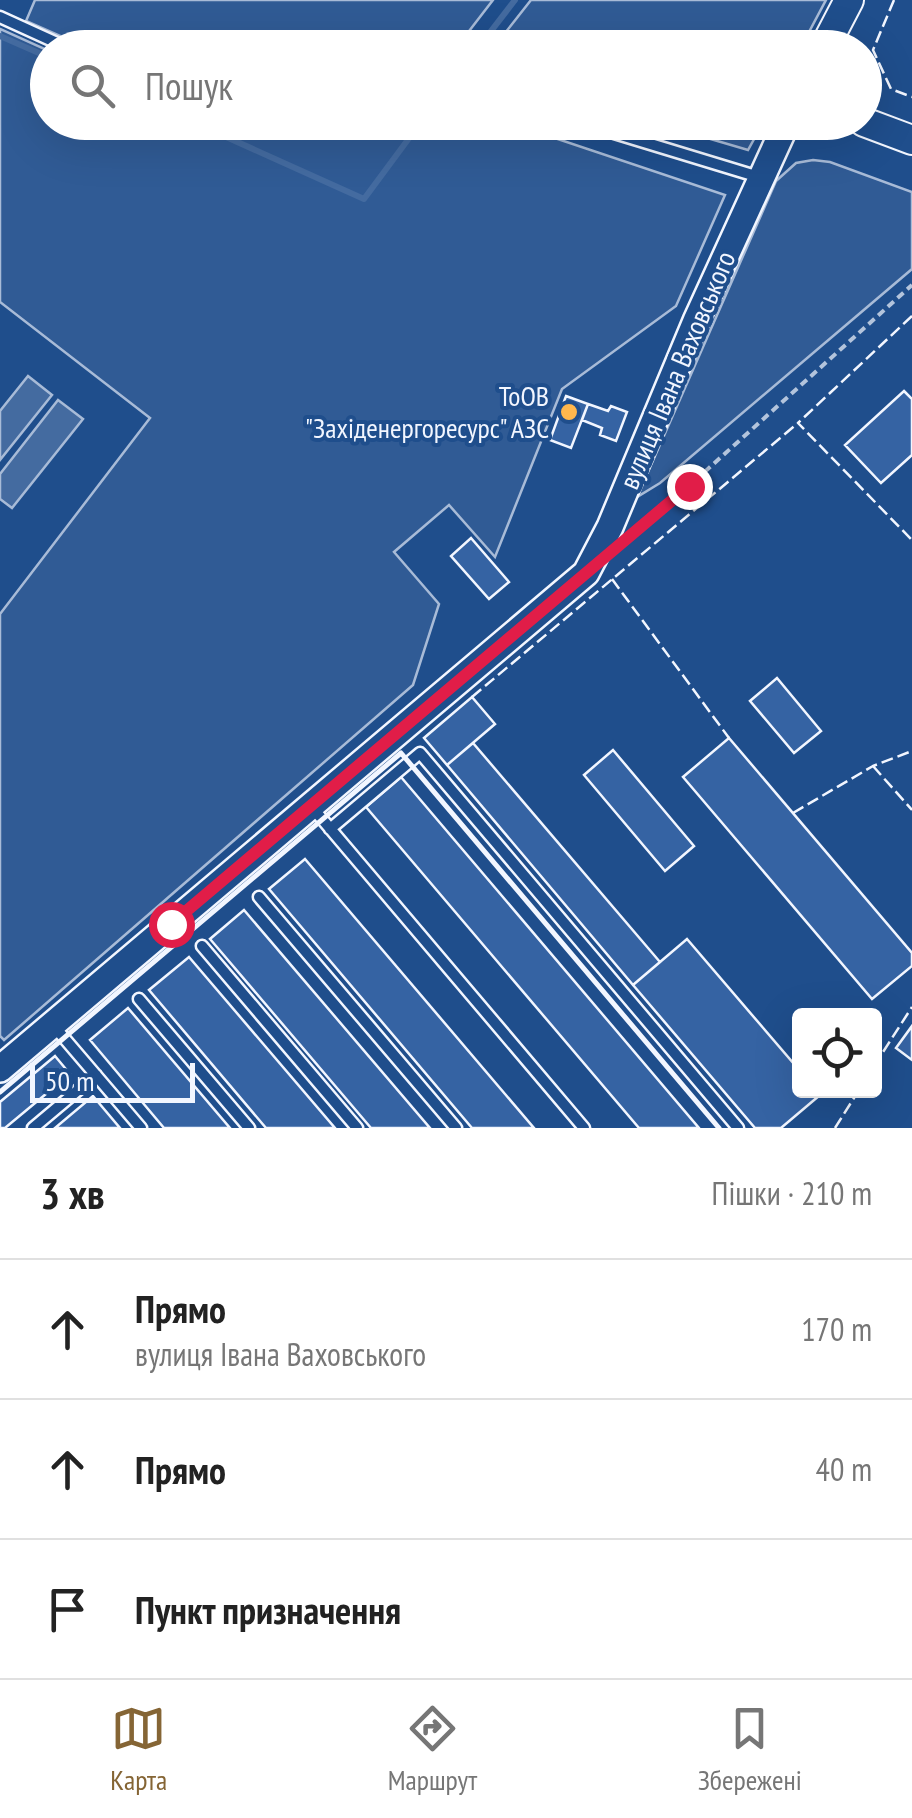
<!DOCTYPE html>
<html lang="uk">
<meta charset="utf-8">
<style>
body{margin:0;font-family:"PT Sans Narrow",sans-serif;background:#f2f2f2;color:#222}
.controls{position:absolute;right:30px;bottom:30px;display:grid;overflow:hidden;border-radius:10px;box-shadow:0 10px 40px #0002}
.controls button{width:90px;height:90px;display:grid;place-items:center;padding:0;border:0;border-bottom:2px solid #e0e0e0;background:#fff;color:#222;font:50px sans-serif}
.scale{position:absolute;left:30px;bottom:25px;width:165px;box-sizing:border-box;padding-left:10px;border:5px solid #f2f6ff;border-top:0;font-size:28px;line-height:35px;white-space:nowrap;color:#f2f6ff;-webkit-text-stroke:8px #1f4e8c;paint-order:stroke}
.stop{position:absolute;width:30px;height:30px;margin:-22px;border:8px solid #e11d48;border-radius:50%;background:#fff}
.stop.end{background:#e11d48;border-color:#fff;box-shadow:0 2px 10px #0008}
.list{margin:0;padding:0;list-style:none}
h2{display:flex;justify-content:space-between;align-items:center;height:130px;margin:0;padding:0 40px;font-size:42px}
h2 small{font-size:32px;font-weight:400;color:#767676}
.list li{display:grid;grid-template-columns:65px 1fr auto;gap:30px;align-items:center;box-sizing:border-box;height:140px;padding:0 40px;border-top:2px solid #e0e0e0}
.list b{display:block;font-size:38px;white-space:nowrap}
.list p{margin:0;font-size:32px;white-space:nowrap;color:#767676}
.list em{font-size:32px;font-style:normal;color:#767676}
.icon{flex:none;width:55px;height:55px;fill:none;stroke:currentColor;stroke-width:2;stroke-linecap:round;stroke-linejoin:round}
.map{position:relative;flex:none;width:912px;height:1128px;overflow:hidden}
.search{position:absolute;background:#fff;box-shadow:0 10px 40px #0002;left:30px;right:30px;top:30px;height:110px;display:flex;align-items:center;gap:25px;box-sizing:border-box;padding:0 35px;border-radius:55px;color:#767676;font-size:38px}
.sheet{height:550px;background:#fff}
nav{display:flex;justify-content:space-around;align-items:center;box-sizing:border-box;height:140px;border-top:2px solid #e0e0e0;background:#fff;font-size:28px;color:#767676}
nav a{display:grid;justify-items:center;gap:5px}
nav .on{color:#856535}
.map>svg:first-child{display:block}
.green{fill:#305b95;stroke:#a8bbd7;stroke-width:2.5}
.water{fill:#446ba0;stroke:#a8bbd7;stroke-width:2.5}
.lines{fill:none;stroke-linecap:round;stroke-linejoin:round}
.stream{stroke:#446ba0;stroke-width:6}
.building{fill:#3563a3;stroke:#f2f6ff;stroke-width:2.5}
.service-casing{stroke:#f2f6ff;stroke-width:15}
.tertiary-casing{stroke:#f2f6ff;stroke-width:30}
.secondary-casing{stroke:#f2f6ff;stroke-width:32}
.path{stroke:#b3c4dc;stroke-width:4;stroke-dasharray:8 5;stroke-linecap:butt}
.service{stroke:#1f4e8c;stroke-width:10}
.tertiary{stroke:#1f4e8c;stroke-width:25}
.secondary{stroke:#1f4e8c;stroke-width:28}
.fence{stroke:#f2f6ff;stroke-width:2.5;stroke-dasharray:12 5;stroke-linecap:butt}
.wall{stroke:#f2f6ff;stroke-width:5}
.route{stroke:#e11d48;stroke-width:12}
.poi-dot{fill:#ffb74d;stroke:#1f4e8c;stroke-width:4}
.labels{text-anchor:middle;stroke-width:8;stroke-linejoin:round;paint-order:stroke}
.street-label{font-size:28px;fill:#f2f6ff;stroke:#1f4e8c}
.poi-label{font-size:28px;fill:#f2f6ff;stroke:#1f4e8c;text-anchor:end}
</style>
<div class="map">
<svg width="912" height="1128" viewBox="0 0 912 1128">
<rect width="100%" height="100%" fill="#1f4e8c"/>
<!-- green -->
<path class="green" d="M 35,0 L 493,0 L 456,48 L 85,47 L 26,21 Z
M 531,0 L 826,0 L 801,47 L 494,47 Z
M 0,29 L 47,50 L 48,122 L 510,123 L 725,195 L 676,306 L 562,389 L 495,557 L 449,505 L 394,552 L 439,604 L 413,685 L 4,1040 L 0,1036 L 0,614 L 150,418 L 0,302 Z
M 656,123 L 763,122 L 763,123 L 748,150 Z
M 813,160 L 830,162 L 912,192 L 912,269 L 660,483 L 637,497 L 776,181 L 796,163 Z"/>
<!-- water -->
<path class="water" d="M 28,376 L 52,395 L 0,460 L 0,411 Z
M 58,400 L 83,419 L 12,508 L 0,499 L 0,474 Z"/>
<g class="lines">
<!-- stream -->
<path class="stream" d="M 0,36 L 48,57
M 478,48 L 515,0
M 193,122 L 364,199 L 421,122"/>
</g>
<!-- building -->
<path class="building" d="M 904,391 L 912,399 L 912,455 L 881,483 L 845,445 Z
M 566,396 L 588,404 L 571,448 L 550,440 Z
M 588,404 L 608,411 L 611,406 L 627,412 L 616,441 L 600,435 L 602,428 L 582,420 Z
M 471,538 L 509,582 L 489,599 L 451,556 Z
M 777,678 L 821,731 L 794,753 L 750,701 Z
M 472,697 L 495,724 L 447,765 L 424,738 Z
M 729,738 L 912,953 L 912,966 L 872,999 L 683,777 Z
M 473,743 L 660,962 L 633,985 L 447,765 Z
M 613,750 L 694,846 L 665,871 L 584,775 Z
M 401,777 L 699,1128 L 639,1128 L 366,807 Z
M 305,859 L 534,1128 L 472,1128 L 269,889 Z
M 244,910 L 430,1128 L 371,1128 L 210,939 Z
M 687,939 L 800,1071 L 800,1090 L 816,1090 L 820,1095 L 781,1128 L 755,1128 L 633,985 Z
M 189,957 L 335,1128 L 266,1128 L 149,990 Z
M 128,1008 L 230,1128 L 164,1128 L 90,1040 Z
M 912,1026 L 912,1060 L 896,1048 Z
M 55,1056 L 70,1074 L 5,1128 L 0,1128 L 0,1102 Z
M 93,1096 L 120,1128 L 55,1128 Z"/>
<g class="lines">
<!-- service casing -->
<g class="service-casing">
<path id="service" d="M 0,17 L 68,48
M 578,122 L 759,177
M 311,806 L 584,1128
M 330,829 L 420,753 L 738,1128
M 259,897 L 456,1128
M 202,946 L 357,1128
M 139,999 L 249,1128
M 53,1025 L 141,1128
M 33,1128 L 96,1075"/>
</g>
<!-- tertiary casing -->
<g class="tertiary-casing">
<path id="tertiary" d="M 0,1069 L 586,573 L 610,527 L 696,321 L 787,122"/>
</g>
<!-- secondary casing -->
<g class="secondary-casing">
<path id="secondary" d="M 824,48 L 849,0
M 864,122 L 912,140"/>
</g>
<!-- path -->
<path class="path" d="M 635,531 L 689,486 L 912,285"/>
<!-- service -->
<use href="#service" class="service"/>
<!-- tertiary -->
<use href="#tertiary" class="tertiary"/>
<!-- secondary -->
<use href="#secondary" class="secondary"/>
<!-- fence -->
<path class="fence" d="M 894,0 L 873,50 L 891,89 L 912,97
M 912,316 L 798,423 L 912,540
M 612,579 L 729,738
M 472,697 L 798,423
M 873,766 L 912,810
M 793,813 L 873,766 L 912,751
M 874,1066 L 912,1007
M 835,1128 L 859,1090"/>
<!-- wall -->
<path class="wall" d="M 0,1092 L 401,753 L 719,1128"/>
</g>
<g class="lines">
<!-- route -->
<path class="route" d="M 171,924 L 689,486"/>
</g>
<!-- markers -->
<circle class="poi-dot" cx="569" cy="412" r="10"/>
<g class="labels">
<!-- street labels -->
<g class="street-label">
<text transform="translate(677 370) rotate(-67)" y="10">вулиця Івана Ваховського</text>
</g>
<!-- poi labels -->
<g class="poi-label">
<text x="549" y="406">ТоОВ<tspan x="549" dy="32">"Західенергоресурс" АЗС</tspan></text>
</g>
</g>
</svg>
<div class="controls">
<button><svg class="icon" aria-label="locate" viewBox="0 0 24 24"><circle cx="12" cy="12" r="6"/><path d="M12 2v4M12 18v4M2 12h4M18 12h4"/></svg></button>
</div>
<div class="scale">50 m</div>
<div class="stop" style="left:171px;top:924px"></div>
<div class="stop end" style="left:689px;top:486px"></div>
<div class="search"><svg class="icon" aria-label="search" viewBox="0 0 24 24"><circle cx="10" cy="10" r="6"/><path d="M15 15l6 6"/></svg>Пошук</div>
</div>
<section class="sheet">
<h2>3 хв<small>Пішки · 210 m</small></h2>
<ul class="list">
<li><svg class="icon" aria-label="ahead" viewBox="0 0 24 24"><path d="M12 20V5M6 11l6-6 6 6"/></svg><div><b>Прямо</b><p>вулиця Івана Ваховського</p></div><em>170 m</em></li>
<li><svg class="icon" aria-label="ahead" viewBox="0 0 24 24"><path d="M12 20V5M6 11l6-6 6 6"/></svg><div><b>Прямо</b></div><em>40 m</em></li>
<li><svg class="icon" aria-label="arrive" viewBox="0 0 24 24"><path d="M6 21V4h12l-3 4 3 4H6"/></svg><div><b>Пункт призначення</b></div></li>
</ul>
</section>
<nav>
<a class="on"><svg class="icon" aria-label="map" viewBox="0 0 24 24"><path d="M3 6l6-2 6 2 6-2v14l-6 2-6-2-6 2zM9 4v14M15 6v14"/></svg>Карта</a>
<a><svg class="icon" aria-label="directions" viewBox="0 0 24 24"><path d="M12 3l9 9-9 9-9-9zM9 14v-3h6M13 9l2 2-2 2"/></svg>Маршрут</a>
<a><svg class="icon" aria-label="saved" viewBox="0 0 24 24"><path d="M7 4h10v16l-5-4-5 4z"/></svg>Збережені</a>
</nav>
